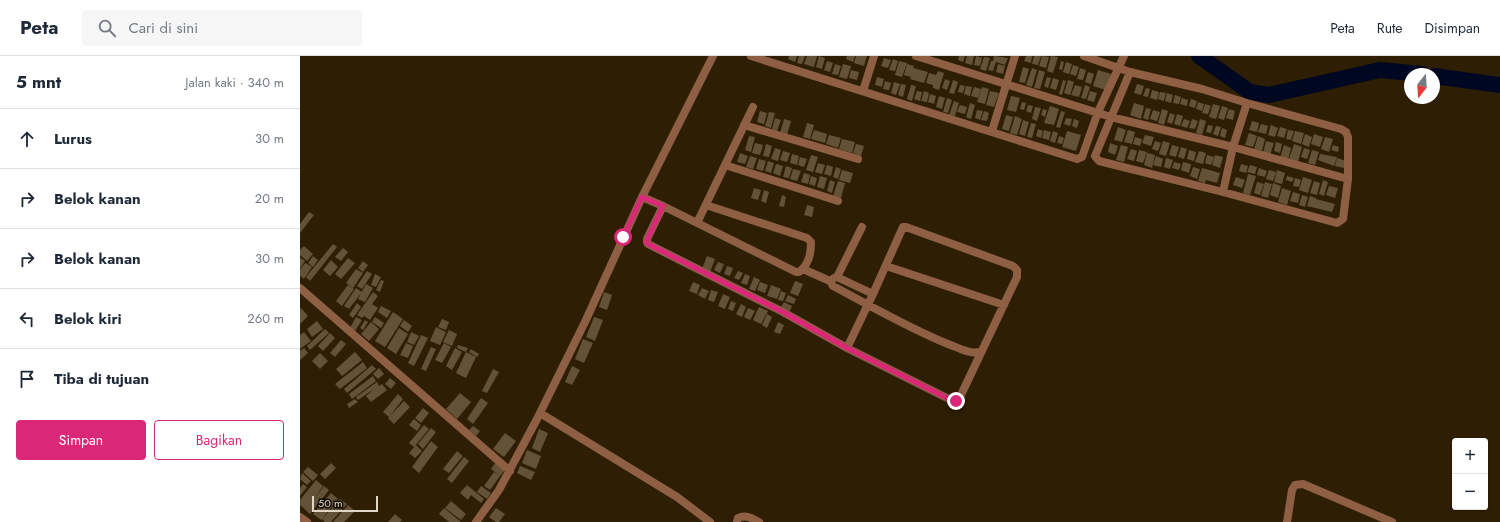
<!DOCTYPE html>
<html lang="id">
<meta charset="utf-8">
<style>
body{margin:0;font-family:Jost,sans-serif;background:#f6f6f7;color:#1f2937}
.controls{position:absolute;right:12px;bottom:12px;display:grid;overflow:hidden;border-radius:4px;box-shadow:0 1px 3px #0004}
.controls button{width:36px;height:36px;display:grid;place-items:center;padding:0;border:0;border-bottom:1px solid #e0e1e3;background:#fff;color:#1f2937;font:20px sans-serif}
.compass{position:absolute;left:1104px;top:12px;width:36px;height:36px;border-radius:50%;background:#fff;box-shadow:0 1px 3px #0004;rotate:197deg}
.scale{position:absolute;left:12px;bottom:10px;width:66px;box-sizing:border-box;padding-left:4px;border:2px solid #e0d6c6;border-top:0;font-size:11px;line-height:14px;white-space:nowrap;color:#e0d6c6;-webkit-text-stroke:3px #110a02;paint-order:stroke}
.stop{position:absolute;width:12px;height:12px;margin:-9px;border:3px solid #db2777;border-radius:50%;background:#fff}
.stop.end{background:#db2777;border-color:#fff;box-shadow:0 1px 4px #0008}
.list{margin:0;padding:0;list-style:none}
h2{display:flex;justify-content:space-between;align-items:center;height:52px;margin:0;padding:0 16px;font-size:17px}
h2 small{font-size:13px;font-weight:400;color:#747a83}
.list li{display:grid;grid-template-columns:26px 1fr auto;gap:12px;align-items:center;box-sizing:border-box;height:60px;padding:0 16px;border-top:1px solid #e0e1e3}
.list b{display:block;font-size:15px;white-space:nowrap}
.list em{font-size:13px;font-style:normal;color:#747a83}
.actions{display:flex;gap:8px;padding:12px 16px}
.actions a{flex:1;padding:9px 0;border:1px solid #db2777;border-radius:4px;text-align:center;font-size:14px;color:#db2777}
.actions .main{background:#db2777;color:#fff}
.icon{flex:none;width:22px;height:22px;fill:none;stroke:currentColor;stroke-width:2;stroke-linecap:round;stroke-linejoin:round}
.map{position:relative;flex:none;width:1200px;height:466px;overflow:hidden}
header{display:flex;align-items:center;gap:24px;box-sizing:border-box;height:56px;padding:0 20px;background:#fff;border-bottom:1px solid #e0e1e3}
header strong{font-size:19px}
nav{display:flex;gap:22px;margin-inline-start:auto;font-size:14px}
.search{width:280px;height:36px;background:#f6f6f7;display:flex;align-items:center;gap:10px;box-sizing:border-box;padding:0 14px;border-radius:4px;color:#747a83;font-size:15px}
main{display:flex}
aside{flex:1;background:#fff}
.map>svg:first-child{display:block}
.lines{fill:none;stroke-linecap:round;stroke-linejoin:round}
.river{stroke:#000721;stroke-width:16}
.building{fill:#635236}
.minor{stroke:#8f5f44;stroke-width:8}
.route{stroke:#db2777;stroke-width:5}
</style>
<header>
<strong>Peta</strong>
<div class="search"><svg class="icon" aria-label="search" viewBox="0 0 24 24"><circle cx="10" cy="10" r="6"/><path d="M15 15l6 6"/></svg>Cari di sini</div>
<nav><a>Peta</a><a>Rute</a><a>Disimpan</a></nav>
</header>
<main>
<aside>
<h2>5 mnt<small>Jalan kaki · 340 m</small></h2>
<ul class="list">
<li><svg class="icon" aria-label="ahead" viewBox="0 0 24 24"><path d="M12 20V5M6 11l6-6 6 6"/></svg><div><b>Lurus</b></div><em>30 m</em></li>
<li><svg class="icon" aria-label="right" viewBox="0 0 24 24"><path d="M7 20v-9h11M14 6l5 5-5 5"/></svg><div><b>Belok kanan</b></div><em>20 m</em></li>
<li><svg class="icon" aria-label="right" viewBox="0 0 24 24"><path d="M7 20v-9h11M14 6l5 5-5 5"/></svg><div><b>Belok kanan</b></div><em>30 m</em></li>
<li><svg class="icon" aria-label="left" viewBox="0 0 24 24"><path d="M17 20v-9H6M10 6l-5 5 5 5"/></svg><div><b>Belok kiri</b></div><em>260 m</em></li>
<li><svg class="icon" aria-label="arrive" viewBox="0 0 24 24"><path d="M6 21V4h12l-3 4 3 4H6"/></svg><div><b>Tiba di tujuan</b></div></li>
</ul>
<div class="actions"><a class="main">Simpan</a><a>Bagikan</a></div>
</aside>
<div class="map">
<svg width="1200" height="466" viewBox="0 0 1200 466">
<rect width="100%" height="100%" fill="#2e1f04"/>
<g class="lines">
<!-- river -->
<path class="river" d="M 899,0 L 950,36 L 969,39 L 1080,14 L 1122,18
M 1134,20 L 1200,29"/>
</g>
<!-- building -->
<path class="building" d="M 489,0 L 497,0 L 495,6 L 488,3 Z
M 499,0 L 505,0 L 502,8 L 497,7 Z
M 507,0 L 517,0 L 514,11 L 504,8 Z
M 519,0 L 525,2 L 522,13 L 516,11 Z
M 547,0 L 555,0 L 553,6 L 546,3 Z
M 556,0 L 567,0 L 564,10 L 554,7 Z
M 659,0 L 665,0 L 663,6 L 658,4 Z
M 667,0 L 674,0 L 672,9 L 665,7 Z
M 676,0 L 682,2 L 680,10 L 674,9 Z
M 694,0 L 708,2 L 705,9 L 696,6 L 693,15 L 688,14 L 691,5 L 693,5 Z
M 726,0 L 732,0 L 731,7 L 724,5 Z
M 734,0 L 741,0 L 738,9 L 732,8 Z
M 742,0 L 749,1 L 746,12 L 739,10 Z
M 751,0 L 758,1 L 753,17 L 747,15 Z
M 684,1 L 690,2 L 686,15 L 680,13 Z
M 584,2 L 591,4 L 588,12 L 581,10 Z
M 593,3 L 598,5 L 595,15 L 589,14 Z
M 527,5 L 533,7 L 530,16 L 524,14 Z
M 599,5 L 607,7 L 602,21 L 595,19 Z
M 761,5 L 764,6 L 762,14 L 759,13 Z
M 766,6 L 772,8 L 769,18 L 763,16 Z
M 535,8 L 541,10 L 538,19 L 532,18 Z
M 543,8 L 551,10 L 547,23 L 539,21 Z
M 607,8 L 614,10 L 613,12 L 628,16 L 624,27 L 610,23 L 611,21 L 604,19 Z
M 698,8 L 705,10 L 703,18 L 696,16 Z
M 773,9 L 779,11 L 776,20 L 770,18 Z
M 723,11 L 729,13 L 725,27 L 719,26 Z
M 732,12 L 737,14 L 732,31 L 726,29 Z
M 780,12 L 786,14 L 783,24 L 777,23 Z
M 551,14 L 559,16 L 557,24 L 549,22 Z
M 739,14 L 745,16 L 740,33 L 734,32 Z
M 798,14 L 811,18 L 806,34 L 793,30 Z
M 638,15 L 644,17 L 639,34 L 633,32 L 633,29 L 626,27 L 629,17 L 636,19 Z
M 788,16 L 794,18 L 791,28 L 785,26 Z
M 577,21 L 584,23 L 582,31 L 575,29 Z
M 747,21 L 751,22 L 748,32 L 744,30 Z
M 753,22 L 759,24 L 756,34 L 750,32 Z
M 645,23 L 650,25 L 647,34 L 642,32 Z
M 653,24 L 658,26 L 654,38 L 649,37 Z
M 763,24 L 766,25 L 762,39 L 759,38 Z
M 768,24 L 774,26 L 770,39 L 764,37 Z
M 585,25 L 591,27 L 589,34 L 583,33 Z
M 594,26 L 600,28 L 596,39 L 591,37 Z
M 601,28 L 606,29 L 603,41 L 598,39 Z
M 837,28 L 844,30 L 841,39 L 834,37 Z
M 611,29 L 616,30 L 612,45 L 607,43 Z
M 660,29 L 665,30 L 663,37 L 658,36 Z
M 775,29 L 782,31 L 779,41 L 771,39 Z
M 785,29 L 790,31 L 786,43 L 781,42 Z
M 666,30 L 672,31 L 670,40 L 664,38 Z
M 674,31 L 681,33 L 678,42 L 671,40 Z
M 682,31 L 689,33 L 685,48 L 677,46 Z
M 846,32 L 850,33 L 848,41 L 843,40 Z
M 852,34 L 859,36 L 857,44 L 850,42 Z
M 617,35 L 622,36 L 620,45 L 614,43 Z
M 624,35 L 629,37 L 627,46 L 621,45 Z
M 690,35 L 699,37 L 694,51 L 686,49 Z
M 790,35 L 797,37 L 794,46 L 787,44 Z
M 860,36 L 866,37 L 864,45 L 858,43 Z
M 867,37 L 873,39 L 871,47 L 865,45 Z
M 630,38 L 636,40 L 634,48 L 628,46 Z
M 875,39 L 881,41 L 879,48 L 873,47 Z
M 639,40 L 645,42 L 642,53 L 636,51 Z
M 711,40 L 720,42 L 716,56 L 707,54 Z
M 647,42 L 652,44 L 648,57 L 643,56 Z
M 882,42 L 888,44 L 887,50 L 880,48 Z
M 891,43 L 897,45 L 895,52 L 889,50 Z
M 654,45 L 659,47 L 655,60 L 649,59 Z
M 722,46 L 726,47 L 724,54 L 720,53 Z
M 898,46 L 904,48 L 902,55 L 896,53 Z
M 670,47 L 675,49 L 671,63 L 666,61 Z
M 834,47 L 844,50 L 841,63 L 830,59 Z
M 905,48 L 911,50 L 908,58 L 902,57 Z
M 913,48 L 920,50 L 916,63 L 909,61 Z
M 660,49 L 667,51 L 665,58 L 657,56 Z
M 728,49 L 733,50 L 731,57 L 726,55 Z
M 750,50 L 759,53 L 754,69 L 744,67 Z
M 922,50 L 928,52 L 924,64 L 918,62 Z
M 735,51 L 741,52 L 737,65 L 732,63 Z
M 846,52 L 851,53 L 848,64 L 843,62 Z
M 743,53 L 747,54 L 745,61 L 741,59 Z
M 862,53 L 868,55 L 864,69 L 858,67 Z
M 929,53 L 935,55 L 933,64 L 926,62 Z
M 677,54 L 683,55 L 680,64 L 675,62 Z
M 853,54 L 860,56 L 857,65 L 850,63 Z
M 460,55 L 467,57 L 464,68 L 457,66 Z
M 684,55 L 689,57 L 687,65 L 681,64 Z
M 761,55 L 765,56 L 760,72 L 756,71 Z
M 469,56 L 475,57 L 471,72 L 465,70 Z
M 870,57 L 875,59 L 872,68 L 867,66 Z
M 877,58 L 883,60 L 880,70 L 874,68 Z
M 706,59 L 713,61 L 709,75 L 702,73 Z
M 715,60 L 722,63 L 717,79 L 710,77 Z
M 475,62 L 481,64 L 477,75 L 472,73 Z
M 766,62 L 772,63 L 770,70 L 764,68 Z
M 484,63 L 491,65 L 487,79 L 480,77 Z
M 774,63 L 779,65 L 777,72 L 772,70 Z
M 884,63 L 890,65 L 887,72 L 881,70 Z
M 892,63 L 898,65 L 895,73 L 889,72 Z
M 900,63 L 906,65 L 902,79 L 896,77 Z
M 723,64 L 729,66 L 725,80 L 719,78 Z
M 952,65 L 959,67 L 957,76 L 949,74 Z
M 507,67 L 514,69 L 510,83 L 503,81 Z
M 731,67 L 736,68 L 732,82 L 727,81 Z
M 961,68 L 968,70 L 966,78 L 958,76 Z
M 908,69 L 913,70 L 911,77 L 906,76 Z
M 971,69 L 978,72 L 975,81 L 968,79 Z
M 916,70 L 921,71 L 918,80 L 913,78 Z
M 818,71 L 826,74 L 822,86 L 814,84 Z
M 980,71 L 987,73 L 984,82 L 977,80 Z
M 922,72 L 927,74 L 925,82 L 920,80 Z
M 738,73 L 743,75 L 741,82 L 736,80 Z
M 514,74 L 527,78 L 525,87 L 511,83 Z
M 744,74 L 751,76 L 749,84 L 742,82 Z
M 828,74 L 835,76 L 832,88 L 824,86 Z
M 988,74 L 994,75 L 991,84 L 986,83 Z
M 753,75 L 758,77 L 755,87 L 750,85 Z
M 767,75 L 781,79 L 776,95 L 762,91 Z
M 995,75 L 1004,77 L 1001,88 L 992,85 Z
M 949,77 L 957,80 L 953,91 L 945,89 Z
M 1005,78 L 1012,81 L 1009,91 L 1002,88 Z
M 1014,78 L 1023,81 L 1020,91 L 1011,88 Z
M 529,79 L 541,82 L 538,92 L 526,88 Z
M 845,79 L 854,81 L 851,90 L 842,87 Z
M 449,80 L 455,81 L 451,96 L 445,94 Z
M 759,80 L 764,82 L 762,88 L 757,87 Z
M 958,80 L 965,83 L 962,95 L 954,93 Z
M 835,81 L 842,83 L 840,90 L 833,88 Z
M 1025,81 L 1033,83 L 1029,96 L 1021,93 Z
M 542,83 L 555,86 L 552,97 L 539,93 Z
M 855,85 L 861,87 L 858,95 L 852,93 Z
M 863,85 L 870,87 L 866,100 L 859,98 Z
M 966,85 L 974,87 L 970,99 L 963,97 Z
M 976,86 L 982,88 L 980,97 L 974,95 Z
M 455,87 L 463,89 L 460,99 L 452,97 Z
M 810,87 L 818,90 L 815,99 L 808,96 Z
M 466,88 L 472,90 L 469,101 L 463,100 Z
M 556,88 L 564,90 L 561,100 L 553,97 Z
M 994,88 L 1002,91 L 998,106 L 989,103 Z
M 821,89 L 828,91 L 824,106 L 816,104 Z
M 872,89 L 879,91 L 876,101 L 869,99 Z
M 984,89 L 991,92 L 988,104 L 980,102 Z
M 1033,89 L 1039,91 L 1038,96 L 1031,94 Z
M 881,91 L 887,93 L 884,103 L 878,101 Z
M 475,92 L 481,94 L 478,105 L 471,103 Z
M 1004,92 L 1010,94 L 1007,103 L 1001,101 Z
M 831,93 L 837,95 L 834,105 L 827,103 Z
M 839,94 L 847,96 L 843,107 L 836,105 Z
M 889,94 L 896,96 L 894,105 L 887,103 Z
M 1012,94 L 1019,96 L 1015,109 L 1008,107 Z
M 483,95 L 490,97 L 487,106 L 480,104 Z
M 899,95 L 906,97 L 903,108 L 895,106 Z
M 440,97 L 448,100 L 445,108 L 437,106 Z
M 847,97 L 855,99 L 852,112 L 844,109 Z
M 492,98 L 499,100 L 497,109 L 490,107 Z
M 1020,98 L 1037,101 L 1034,110 L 1018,104 Z
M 511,99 L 518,101 L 513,116 L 506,114 Z
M 907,99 L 914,101 L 911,109 L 905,107 Z
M 915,99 L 923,101 L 920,112 L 912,109 Z
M 450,100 L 457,102 L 453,113 L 446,111 Z
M 856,100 L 863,103 L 861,111 L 853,109 Z
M 500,101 L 507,103 L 504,111 L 498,109 Z
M 866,102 L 873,104 L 870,113 L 864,111 Z
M 1037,102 L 1046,105 L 1044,112 L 1035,110 Z
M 459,103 L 466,105 L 463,115 L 456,113 Z
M 468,105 L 474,107 L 471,117 L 465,115 Z
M 874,106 L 881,108 L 879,114 L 872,112 Z
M 883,106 L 891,108 L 889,117 L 881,114 Z
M 518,107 L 525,109 L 522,118 L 515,116 Z
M 476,108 L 483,110 L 480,120 L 473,117 Z
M 941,108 L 948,110 L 946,117 L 939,115 Z
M 527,109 L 533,111 L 531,120 L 524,118 Z
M 950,109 L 957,111 L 955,118 L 947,116 Z
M 486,110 L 492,112 L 489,122 L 483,121 Z
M 536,111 L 541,113 L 538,123 L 533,121 Z
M 893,111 L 900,113 L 897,123 L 890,120 Z
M 902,112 L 920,117 L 917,127 L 906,124 L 905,127 L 898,125 Z
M 959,112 L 967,115 L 965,121 L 957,119 Z
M 493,113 L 501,115 L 497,125 L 490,123 Z
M 542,114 L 553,117 L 550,127 L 539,124 Z
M 969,114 L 976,116 L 973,125 L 966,123 Z
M 977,114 L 985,117 L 982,128 L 974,126 Z
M 504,117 L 510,119 L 508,128 L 501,126 Z
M 948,118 L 956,120 L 950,139 L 943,137 Z
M 511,120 L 517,122 L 515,130 L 509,128 Z
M 520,120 L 527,122 L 524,133 L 517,131 Z
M 987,120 L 994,122 L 992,126 L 986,124 Z
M 936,121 L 945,124 L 942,132 L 933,129 Z
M 1003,121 L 1012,124 L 1008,137 L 999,134 Z
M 995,122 L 1001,124 L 999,131 L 993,130 Z
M 530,124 L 535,126 L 532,137 L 527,135 Z
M 1023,124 L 1028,126 L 1024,140 L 1019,138 Z
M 538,125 L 545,127 L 541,142 L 533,140 Z
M 1014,125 L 1020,127 L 1017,139 L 1010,137 Z
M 957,126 L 964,128 L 960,139 L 954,137 Z
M 965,126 L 972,128 L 968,142 L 961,140 Z
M 973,127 L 981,130 L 978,142 L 970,139 Z
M 1029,130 L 1038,132 L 1035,142 L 1026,139 Z
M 454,132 L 461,134 L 458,144 L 451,142 Z
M 982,132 L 991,135 L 987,149 L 978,146 Z
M 464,134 L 469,136 L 466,147 L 461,145 Z
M 993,136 L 1000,138 L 998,147 L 990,145 Z
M 482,139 L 486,141 L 484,151 L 479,150 Z
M 1002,139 L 1008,141 L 1005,151 L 999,149 Z
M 1010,140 L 1016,142 L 1016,143 L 1035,148 L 1032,156 L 1007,150 Z
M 507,149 L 514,151 L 512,161 L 504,159 Z
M 9,156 L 14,159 L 0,177 L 0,168 Z
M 33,188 L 37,191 L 10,225 L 6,221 Z
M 4,190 L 13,198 L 7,205 L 0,199 L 0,194 Z
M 43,192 L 48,196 L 41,205 L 35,201 Z
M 13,200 L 18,204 L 13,211 L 8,207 Z
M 407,200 L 415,203 L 410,216 L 402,213 Z
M 1,202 L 5,205 L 0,213 L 0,203 Z
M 48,202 L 55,207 L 41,223 L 35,218 Z
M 31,204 L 38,211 L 30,220 L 23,214 Z
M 63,205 L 68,209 L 63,216 L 58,212 Z
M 418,206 L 424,208 L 420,217 L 414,214 Z
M 5,207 L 12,211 L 4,223 L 0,220 L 0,214 Z
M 427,210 L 433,212 L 430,220 L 424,218 Z
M 56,213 L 63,217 L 53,232 L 46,227 Z
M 67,215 L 72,218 L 62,233 L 57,230 Z
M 438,215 L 443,217 L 439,224 L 434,222 Z
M 75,218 L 81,221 L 76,231 L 71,229 Z
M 445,218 L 450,220 L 447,229 L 441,227 Z
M 454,221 L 460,224 L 455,235 L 449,233 Z
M 81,224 L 84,225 L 80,236 L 76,234 Z
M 495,225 L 503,228 L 498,240 L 490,237 Z
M 393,226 L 400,229 L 397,238 L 389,235 Z
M 460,226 L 468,229 L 465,237 L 457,234 Z
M 66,228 L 73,232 L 65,246 L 58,243 Z
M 48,229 L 54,233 L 42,250 L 36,245 Z
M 471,229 L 481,233 L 477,243 L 467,240 Z
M 56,232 L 62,236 L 49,253 L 44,250 Z
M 402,232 L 409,235 L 405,243 L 398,239 Z
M 411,234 L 418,236 L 414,246 L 408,244 Z
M 481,235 L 486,237 L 483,245 L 478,244 Z
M 73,236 L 78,240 L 72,248 L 78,252 L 70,264 L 64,260 L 62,262 L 57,259 Z
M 304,236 L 312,239 L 307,254 L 299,251 Z
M 423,238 L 430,241 L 425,253 L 418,250 Z
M 488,239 L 496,243 L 494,248 L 485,245 Z
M 431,245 L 436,247 L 433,255 L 428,253 Z
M 484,246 L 492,250 L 490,255 L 481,251 Z
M 57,247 L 61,251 L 53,262 L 49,259 Z
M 441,248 L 446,251 L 442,261 L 436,258 Z
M 81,250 L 91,255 L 87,262 L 78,256 Z
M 459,251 L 468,255 L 461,268 L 453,264 Z
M 1,252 L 8,260 L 0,268 L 0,253 Z
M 448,252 L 455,255 L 450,264 L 444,261 Z
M 93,256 L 103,263 L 85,291 L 75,285 Z
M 467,258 L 472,261 L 467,272 L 462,269 Z
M 56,261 L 62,264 L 55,275 L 50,272 Z
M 75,261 L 84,267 L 81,272 L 72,266 Z
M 294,261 L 303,264 L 295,285 L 286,281 Z
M 142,263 L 149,266 L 146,274 L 138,271 Z
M 65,264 L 68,266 L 63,274 L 60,272 Z
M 104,264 L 112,270 L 108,276 L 100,270 Z
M 17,265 L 23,273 L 12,281 L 7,273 Z
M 71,266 L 79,273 L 69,285 L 61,278 Z
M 478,266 L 484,269 L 480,278 L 474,276 Z
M 136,271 L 146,276 L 140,289 L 130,285 Z
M 99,272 L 108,278 L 96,298 L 87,292 Z
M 25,273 L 29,277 L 10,294 L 7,290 Z
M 149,274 L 157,278 L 152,290 L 143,286 Z
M 4,276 L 11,285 L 0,293 L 0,279 Z
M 111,276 L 119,280 L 114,289 L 107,286 Z
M 30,277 L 35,282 L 23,295 L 18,290 Z
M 121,279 L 128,282 L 114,310 L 108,307 Z
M 283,283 L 293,287 L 284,307 L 275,303 Z
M 41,284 L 46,288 L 35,301 L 30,297 Z
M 106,287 L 113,290 L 108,302 L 100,299 Z
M 144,287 L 151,291 L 142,307 L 135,304 Z
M 158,289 L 168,292 L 166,296 L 176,301 L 166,322 L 156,317 L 166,296 L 157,292 Z
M 131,291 L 136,293 L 126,315 L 121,313 Z
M 4,292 L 8,297 L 0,304 L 0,295 Z
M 155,292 L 162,296 L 152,314 L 146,310 Z
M 171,293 L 179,298 L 177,301 L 169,296 Z
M 55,296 L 62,304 L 42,320 L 36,313 Z
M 20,297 L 28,305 L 20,313 L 12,305 Z
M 63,306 L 67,312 L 40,333 L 35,328 Z
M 72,309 L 76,313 L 47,337 L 44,333 Z
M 272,310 L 280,314 L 272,329 L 265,326 Z
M 79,312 L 84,318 L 78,323 L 73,318 Z
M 193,313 L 199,316 L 187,337 L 182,335 Z
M 73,320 L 76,325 L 52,343 L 49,338 Z
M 90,322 L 96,327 L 91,333 L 85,328 Z
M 77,326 L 79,330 L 82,328 L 87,334 L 71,346 L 66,340 L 74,333 L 58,344 L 56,341 Z
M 160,337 L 171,346 L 157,363 L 146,353 Z
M 98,338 L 103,343 L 89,361 L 83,356 Z
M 181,342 L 188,347 L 173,368 L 167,363 Z
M 55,343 L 58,346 L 49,352 L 47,348 Z
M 104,345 L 110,351 L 94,368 L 88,362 Z
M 123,352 L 129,357 L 121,367 L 115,362 Z
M 114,363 L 121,369 L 117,375 L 109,369 Z
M 124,369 L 129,373 L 114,391 L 109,387 Z
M 173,370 L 180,375 L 176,380 L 169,374 Z
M 131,372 L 136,376 L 123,393 L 118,388 Z
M 239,373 L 248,377 L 240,396 L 232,392 Z
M 205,377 L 216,385 L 204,401 L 193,393 Z
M 131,385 L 138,391 L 119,417 L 112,411 Z
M 116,389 L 122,395 L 115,402 L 109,397 Z
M 227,394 L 241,400 L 236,413 L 222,407 Z
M 157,395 L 163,400 L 149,417 L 143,413 Z
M 164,401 L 169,405 L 152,427 L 147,423 Z
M 31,407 L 36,412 L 25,423 L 20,418 Z
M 195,407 L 205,414 L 200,420 L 191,413 Z
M 220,410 L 235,416 L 231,424 L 217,417 Z
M 8,411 L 18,419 L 13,425 L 3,416 Z
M 194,416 L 200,420 L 190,434 L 184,430 Z
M 2,417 L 11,425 L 7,429 L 0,423 Z
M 16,424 L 23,430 L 14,443 L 24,430 L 29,434 L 10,458 L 0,449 L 0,444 Z
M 3,428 L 7,431 L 0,440 L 0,432 Z
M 167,429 L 184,443 L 181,447 L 171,439 L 168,444 L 160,437 Z
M 181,430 L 191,437 L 187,443 L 177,436 Z
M 31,437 L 38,443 L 21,464 L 13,458 Z
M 40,443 L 47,448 L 31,466 L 25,466 L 22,463 Z
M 151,445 L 166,458 L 161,464 L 145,452 Z
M 48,449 L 55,455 L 44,466 L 33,466 Z
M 144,452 L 161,466 L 149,466 L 139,458 Z
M 196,452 L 205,458 L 199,466 L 196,466 L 189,461 Z
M 95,458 L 102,464 L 100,466 L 88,466 Z"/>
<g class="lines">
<!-- minor -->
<path class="minor" d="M 451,0 L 777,103 L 782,101 L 798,56 L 824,0
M 616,0 L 811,61 L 933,91 L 1048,123 L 1043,163 L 1037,167 L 923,136 L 799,105 L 795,100 L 830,16
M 784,0 L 830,16 L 902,33 L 947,47 L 1041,73 L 1046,76 L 1048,81 L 1048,123
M 563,35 L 574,0
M 444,69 L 558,103
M 692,75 L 715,0
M 425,109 L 538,145
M 923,136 L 933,91 L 947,47
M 342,141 L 363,150 L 496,216 L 499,216 C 509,208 511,198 511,186 L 507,182 L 406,149
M 363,150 L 347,183 L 347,186 L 348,188 L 483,256 L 547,292 L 651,344 L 656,345 L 660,341 L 717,221 L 717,214 L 713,210 L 606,171 L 603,171 L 573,238 L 547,292
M 397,167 L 453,51
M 586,210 L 704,249
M 503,213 L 530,225 L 533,230 C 571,250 608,272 648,288 C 659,292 669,298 680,296
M 537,221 L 562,171
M 534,222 L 537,221 L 573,238
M 0,232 L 210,415
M 240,357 L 377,441 L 410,466
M 0,461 L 7,466
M 176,466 L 199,434 L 237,363 L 285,266 L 342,141 L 413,0
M 437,466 L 438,462 C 446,458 453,463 459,466
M 987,466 L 992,434 L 995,429 L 1003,428 L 1092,466"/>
</g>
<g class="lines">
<!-- route -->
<path class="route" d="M 323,181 L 342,141 L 363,150 L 347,184 L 346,186 L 348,188 L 483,256 L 547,292 L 651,344 L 656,345"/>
</g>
</svg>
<div class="controls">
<button>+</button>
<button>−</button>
</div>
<svg class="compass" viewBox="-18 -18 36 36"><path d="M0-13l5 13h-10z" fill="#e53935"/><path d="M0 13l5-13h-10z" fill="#747a83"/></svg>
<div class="scale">50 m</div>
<div class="stop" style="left:323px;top:181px"></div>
<div class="stop end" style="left:656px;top:345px"></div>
</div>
</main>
